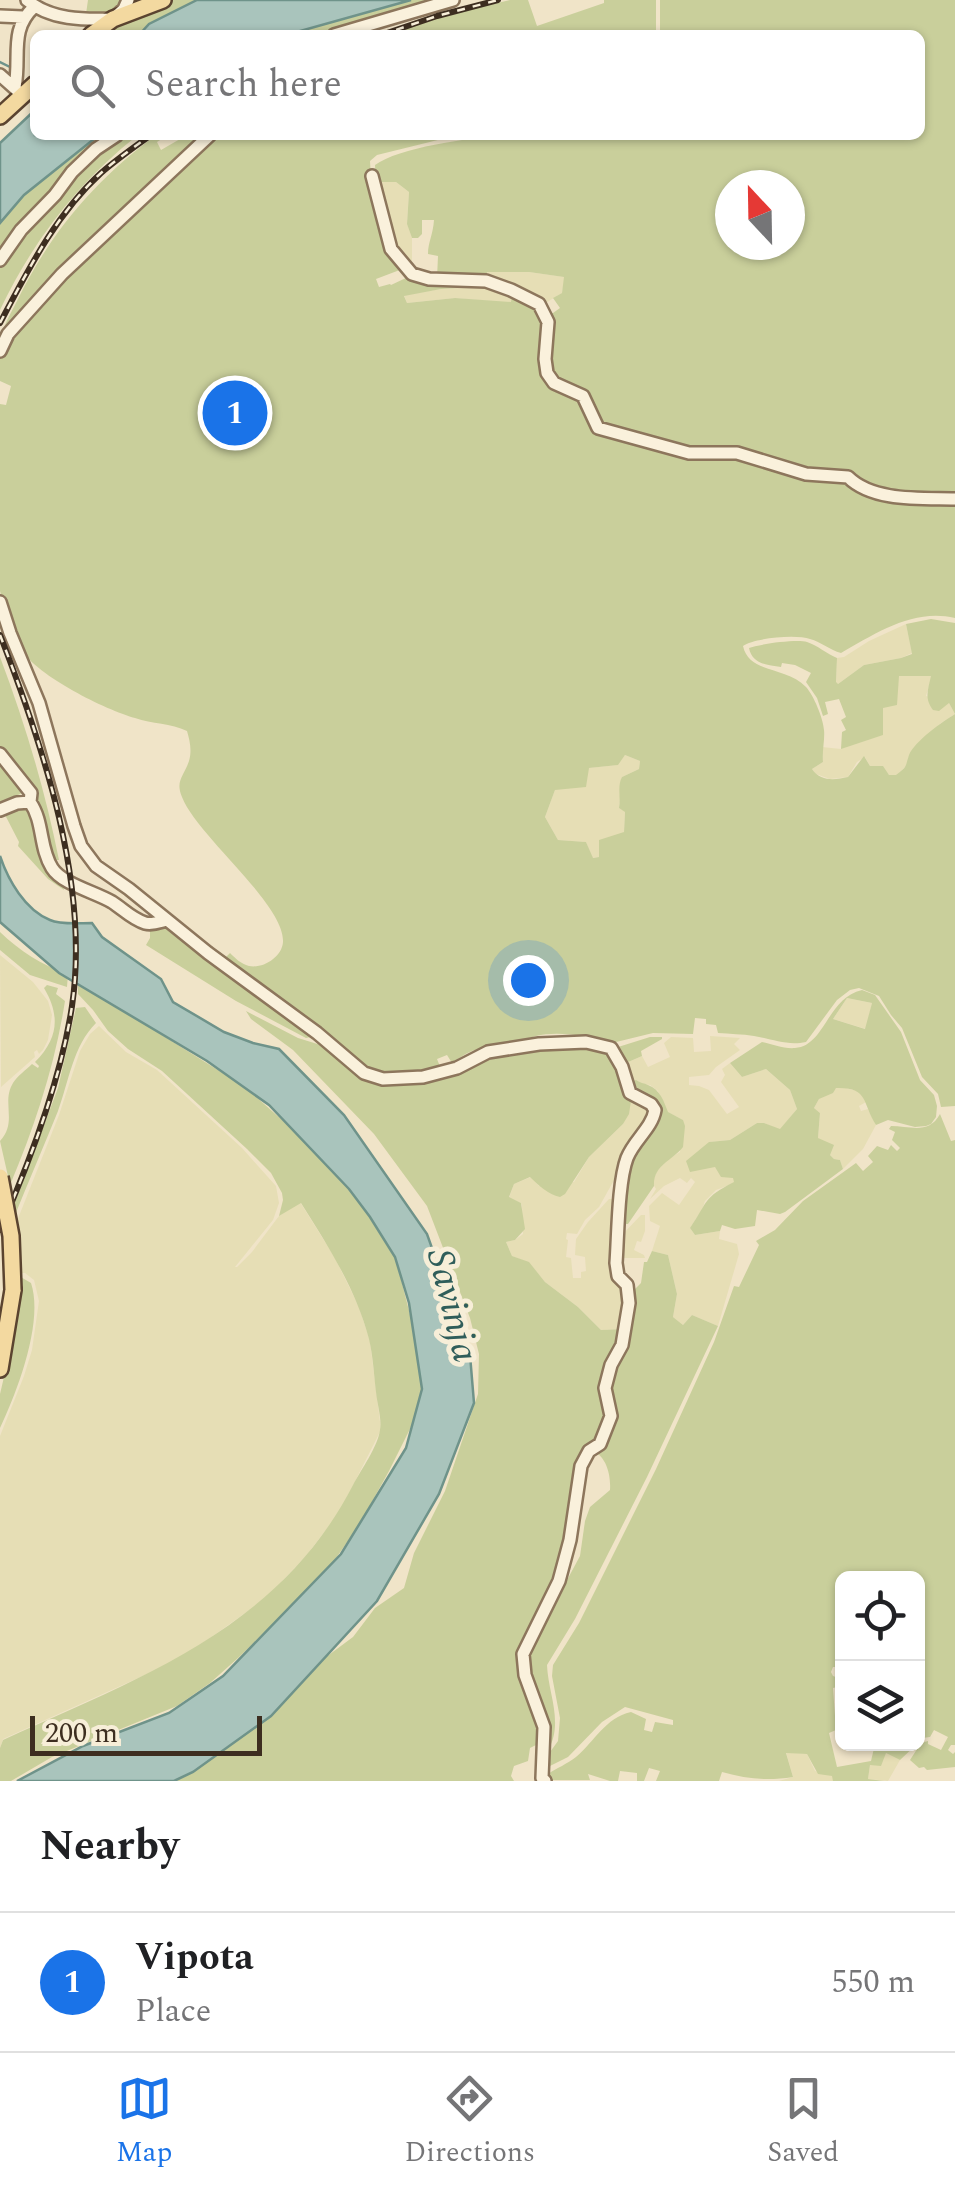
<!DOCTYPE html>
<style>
body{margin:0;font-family:Spectral,serif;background:#f2f2f2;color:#202124}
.controls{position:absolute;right:30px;bottom:30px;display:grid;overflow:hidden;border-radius:15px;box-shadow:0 2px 8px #0004}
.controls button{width:90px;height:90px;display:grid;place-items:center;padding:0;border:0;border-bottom:2px solid #e0e0e0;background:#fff;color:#202124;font:50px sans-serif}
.compass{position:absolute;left:715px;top:170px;width:90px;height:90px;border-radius:50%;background:#fff;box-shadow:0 2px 8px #0004;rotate:338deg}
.scale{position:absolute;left:30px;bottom:25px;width:232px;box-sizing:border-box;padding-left:10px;border:5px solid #3d2e20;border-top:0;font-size:28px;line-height:35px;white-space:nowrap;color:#3d2e20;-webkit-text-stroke:8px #f7eed8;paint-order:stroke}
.you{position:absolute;left:528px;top:980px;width:35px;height:35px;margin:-25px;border:8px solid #fff;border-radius:50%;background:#1a73e8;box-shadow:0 0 0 15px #1a73e833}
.badge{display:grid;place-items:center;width:65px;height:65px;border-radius:50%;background:#1a73e8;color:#fff;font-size:32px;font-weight:700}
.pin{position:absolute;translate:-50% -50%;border:5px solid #fff;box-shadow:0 2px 10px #0006}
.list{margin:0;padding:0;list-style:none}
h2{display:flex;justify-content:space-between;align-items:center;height:130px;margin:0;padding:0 40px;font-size:42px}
h2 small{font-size:32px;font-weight:400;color:#757577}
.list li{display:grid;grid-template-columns:65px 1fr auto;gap:30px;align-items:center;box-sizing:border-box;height:140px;padding:0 40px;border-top:2px solid #e0e0e0}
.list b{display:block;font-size:38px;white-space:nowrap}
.list p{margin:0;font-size:32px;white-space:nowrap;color:#757577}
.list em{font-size:32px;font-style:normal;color:#757577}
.icon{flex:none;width:55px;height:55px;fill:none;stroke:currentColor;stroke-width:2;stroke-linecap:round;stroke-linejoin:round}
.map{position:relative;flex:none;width:955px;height:1781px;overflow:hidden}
.search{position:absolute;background:#fff;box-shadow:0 2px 8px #0004;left:30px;right:30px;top:30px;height:110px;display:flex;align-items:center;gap:25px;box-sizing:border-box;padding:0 35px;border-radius:15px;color:#757577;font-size:38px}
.sheet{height:270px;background:#fff}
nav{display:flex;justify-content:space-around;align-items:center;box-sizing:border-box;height:140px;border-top:2px solid #e0e0e0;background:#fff;font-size:28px;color:#757577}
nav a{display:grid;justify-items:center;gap:5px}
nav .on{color:#1a73e8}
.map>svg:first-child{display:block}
.farmland{fill:#e6deb5}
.green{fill:#c9cf9b;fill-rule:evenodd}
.water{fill:#a9c4bc;stroke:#6f938a;stroke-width:2.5}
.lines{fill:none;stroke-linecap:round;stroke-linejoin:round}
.stream{stroke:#6f938a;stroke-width:2.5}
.minor-casing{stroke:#8d765c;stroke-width:16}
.major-casing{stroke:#5b4430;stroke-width:20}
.minor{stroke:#faf1dc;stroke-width:11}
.major{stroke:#f3d9a0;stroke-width:15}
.rail-casing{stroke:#3d2e20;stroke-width:6}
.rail{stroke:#f7eed8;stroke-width:2.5;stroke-dasharray:8;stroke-linecap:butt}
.major-bridge-casing{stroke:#5b4430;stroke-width:20;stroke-linecap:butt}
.major-bridge{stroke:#f3d9a0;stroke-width:15}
.labels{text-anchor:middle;stroke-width:10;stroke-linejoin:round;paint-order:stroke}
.water-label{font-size:38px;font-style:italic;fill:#2f5d5a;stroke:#f7eed8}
</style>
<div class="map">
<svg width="955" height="1781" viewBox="0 0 955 1781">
<rect width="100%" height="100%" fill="#f0e4c8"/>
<!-- farmland -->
<path class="farmland" d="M 376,182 L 396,182 L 409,192 L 407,223 L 412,238 L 412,262 L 408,264 L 396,252 Z
M 487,272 L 529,272 L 565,277 L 562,293 L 544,304 L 486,281 Z
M 476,287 L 513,295 L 511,303 L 455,298 L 407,303 L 404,295 L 441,289 Z
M 906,624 L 912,653 L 901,658 L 864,665 L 838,684 L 836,683 L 837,658 L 844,657 L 869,641 Z
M 899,676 L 932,676 L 926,696 L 949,703 L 955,714 L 941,723 L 908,758 L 908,764 L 897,775 L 889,775 L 885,771 L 870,766 L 865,757 L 857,762 L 848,777 L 830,779 L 816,774 L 812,769 L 823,762 L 822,747 L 841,749 L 883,707 Z
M 625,755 L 640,761 L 639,769 L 622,777 L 619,808 L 625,811 L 624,832 L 599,857 L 592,858 L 586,842 L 558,840 L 545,817 L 555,790 L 589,768 L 617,765 Z
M 0,955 L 33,982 L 48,1001 L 52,1015 L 48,1040 L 43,1050 L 39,1054 L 37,1050 L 34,1052 L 35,1057 L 1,1087 Z
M 847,998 L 872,1003 L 866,1029 L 833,1019 Z
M 99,1026 L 126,1052 L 157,1070 L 242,1148 L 276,1186 L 279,1203 L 273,1220 L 235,1267 L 237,1267 L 252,1252 L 279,1216 L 300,1202 L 335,1258 L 359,1307 L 370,1341 L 381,1430 L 339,1513 L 305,1557 L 266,1598 L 203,1643 L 167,1665 L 3,1739 L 0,1748 L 0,1436 L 24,1376 L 32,1350 L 39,1301 L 34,1280 L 25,1273 L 19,1273 L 17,1221 L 59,1115 L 80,1051 L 90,1034 Z
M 710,1036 L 740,1038 L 734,1044 L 740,1050 L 716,1067 L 709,1075 L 689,1077 L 689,1085 L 699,1086 L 709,1090 L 727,1114 L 739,1107 L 721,1082 L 725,1075 L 722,1069 L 730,1063 L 742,1077 L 766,1069 L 790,1090 L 797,1109 L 780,1130 L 764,1123 L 757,1123 L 730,1140 L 709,1142 L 715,1167 L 734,1178 L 735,1183 L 716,1190 L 705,1201 L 702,1210 L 690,1228 L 695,1235 L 720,1231 L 719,1239 L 737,1244 L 739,1254 L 718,1326 L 692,1315 L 683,1325 L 673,1317 L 677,1294 L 668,1255 L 652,1251 L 660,1226 L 650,1221 L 649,1206 L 662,1193 L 679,1205 L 695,1182 L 691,1178 L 687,1183 L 680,1178 L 664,1186 L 650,1199 L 656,1189 L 652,1182 L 657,1171 L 666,1160 L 680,1152 L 683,1120 L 667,1112 L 658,1091 L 650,1085 L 631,1082 L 626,1063 L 642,1056 L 648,1067 L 670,1057 L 664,1043 L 671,1037 L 693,1038 L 694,1052 L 711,1051 Z
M 841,1087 L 858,1091 L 865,1097 L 866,1102 L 859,1106 L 861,1111 L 868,1109 L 876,1125 L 863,1149 L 843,1169 L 840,1160 L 834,1159 L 830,1155 L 818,1138 L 820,1113 L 814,1108 L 819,1099 L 836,1088 Z
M 632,1094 L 652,1112 L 599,1207 L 585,1220 L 577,1234 L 567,1233 L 566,1239 L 568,1240 L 566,1257 L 571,1258 L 573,1278 L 581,1278 L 581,1272 L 586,1271 L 585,1257 L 575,1255 L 576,1239 L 588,1222 L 609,1199 L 619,1199 L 613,1257 L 626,1292 L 624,1329 L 601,1330 L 578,1307 L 545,1282 L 529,1263 L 512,1256 L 506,1242 L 515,1240 L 523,1234 L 522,1206 L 521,1203 L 509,1198 L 514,1184 L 531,1177 L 539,1186 L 574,1182 L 589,1157 L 623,1124 Z
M 641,1215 L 645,1215 L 645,1231 L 641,1242 L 637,1241 L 634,1250 L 644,1255 L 645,1258 L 620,1258 L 621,1236 Z
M 786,1752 L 807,1754 L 815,1771 L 833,1776 L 833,1781 L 779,1781 L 793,1777 Z
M 886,1753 L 900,1760 L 888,1781 L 868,1779 L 870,1765 Z"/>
<!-- green -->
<path class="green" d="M 88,0 L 123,0 L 120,9 L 102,14 L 86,14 Z
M 173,0 L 197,0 L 133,35 L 126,35 L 124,32 L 117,35 L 95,35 L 113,24 Z
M 411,0 L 446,0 L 328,35 L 286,35 Z
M 510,0 L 528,0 L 537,26 L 604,3 L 604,0 L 656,0 L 656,31 L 654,35 L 386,35 L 439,17 Z
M 660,0 L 955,0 L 955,618 C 914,608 876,633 841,653 C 830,650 821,642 810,639 C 796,634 754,638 743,646 C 749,674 786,666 806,687 C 814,696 823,718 824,730 C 825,739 822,751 823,762 L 812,769 C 821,782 835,780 848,777 L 864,756 L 870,766 L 883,766 L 889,775 L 896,775 C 908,766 905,767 909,755 C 915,741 942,722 955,714 L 949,703 L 939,711 L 933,710 C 924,698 928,690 931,676 L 899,676 L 897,705 L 883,708 L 883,735 L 841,749 L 842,732 L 846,730 L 841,720 L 846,717 L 839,699 L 825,702 L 828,714 L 823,716 L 817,698 L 806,682 L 811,673 L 795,665 L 782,663 L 781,667 C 767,665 752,664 749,648 C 759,644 797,639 807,642 C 817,645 827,654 837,658 L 836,682 L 838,684 L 864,665 L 901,658 L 912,654 L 906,624 L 931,619 L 955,623 L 955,1106 L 941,1107 L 938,1094 L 922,1077 L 902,1028 L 891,1015 L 879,996 L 859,988 L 850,990 L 837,1000 L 806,1042 C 787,1046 772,1039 754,1036 C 742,1034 730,1034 718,1033 L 716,1025 L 706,1024 L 706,1019 L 695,1018 L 693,1034 L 653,1033 L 608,1044 C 590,1035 556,1031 536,1036 C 525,1038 516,1046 505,1047 C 476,1050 478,1045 452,1063 L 447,1055 L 437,1059 L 441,1069 C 421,1076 392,1081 372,1072 C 352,1064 335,1042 318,1029 C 285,1003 250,981 218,955 L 220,953 L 226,957 L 230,953 C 235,958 241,964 249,966 C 263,969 282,957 283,942 C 285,904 197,836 182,797 C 175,781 184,776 189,761 C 192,751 190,741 187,731 C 171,723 152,724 135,718 C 106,710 37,676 22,650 C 11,633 5,611 0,591 L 0,404 L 6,405 L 11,386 L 0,381 L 0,356 L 14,329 L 89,248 L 148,199 L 214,135 L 477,135 L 446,138 L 377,155 L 370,161 L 371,178 L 390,248 L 396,259 L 405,268 L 376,279 L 379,287 L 390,284 L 391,285 L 408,277 L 414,278 L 417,283 L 423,280 C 454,282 542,281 546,322 L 541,328 L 546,334 L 544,361 L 549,375 L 582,397 L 600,431 L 603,432 L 584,395 L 552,373 L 547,357 L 549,313 L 553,313 L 560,308 L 553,298 L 562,293 L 564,277 L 529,272 L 487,272 L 486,281 L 482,280 L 483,277 L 480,276 L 479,280 L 437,278 L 438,256 L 428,254 C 428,242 433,235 434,220 L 422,220 L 422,234 L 418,238 L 412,238 L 407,224 L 409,192 L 396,182 L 376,182 L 375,165 C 398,148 470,137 499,137 C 522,137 541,141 563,135 L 920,135 L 920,35 L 660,35 ZM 730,185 L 790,185 L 790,245 L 730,245 ZM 476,287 L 512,295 L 511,302 L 455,298 L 407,303 L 404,296 L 441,289 ZM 625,755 L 640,761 L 639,769 L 622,777 C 617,786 621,797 619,808 L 625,812 L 624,832 L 599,840 L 599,857 L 593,858 L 586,842 L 558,840 L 545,817 L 555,790 L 586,787 L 589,768 L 618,765 Z
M 99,135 L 114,135 L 0,256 L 0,223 L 24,195 Z
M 121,135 L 138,135 C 77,183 33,241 0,310 L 0,265 L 8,251 L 73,175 Z
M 156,135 L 168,135 L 157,142 L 161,150 L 187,135 L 203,135 L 0,344 C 1,329 10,315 17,301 C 50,233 96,179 156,135 Z
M 0,657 C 25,723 45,790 59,860 L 53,860 L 48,840 L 46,820 L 36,802 L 35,787 L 27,781 L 0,749 Z
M 0,757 L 24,790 L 22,793 L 0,804 Z
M 15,807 L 29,811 L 62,880 L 64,890 L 48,879 L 18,846 L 19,842 L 3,811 Z
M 166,927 L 174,931 L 311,1037 L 306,1038 L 236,1001 L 146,945 L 150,938 L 150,930 Z
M 0,932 C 20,951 41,965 68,974 L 67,987 L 30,975 L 0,950 Z
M 47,985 L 58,988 L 56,994 L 65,1001 C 55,1065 35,1126 10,1185 L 0,1141 C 18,1121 1,1103 13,1083 C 17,1076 26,1070 32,1064 L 38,1068 L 39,1066 L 35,1062 C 59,1038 60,1015 44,988 Z
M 78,985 L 98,995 L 245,1087 L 318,1152 L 343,1177 L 389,1243 L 396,1260 L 417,1342 L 423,1393 L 418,1413 L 389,1471 L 359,1525 L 327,1571 L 238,1658 L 210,1683 L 177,1706 L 52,1757 L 11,1781 L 0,1781 L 0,1748 L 3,1740 C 141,1677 279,1629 353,1485 C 361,1470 378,1446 380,1430 C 382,1419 377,1403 376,1392 C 374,1375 373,1356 369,1339 C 356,1289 328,1246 301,1203 L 279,1216 L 283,1200 L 282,1193 L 271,1173 L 247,1149 L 162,1071 L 128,1049 L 108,1031 L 93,1010 L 78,994 Z
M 862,990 L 875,995 L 901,1032 L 920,1080 L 934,1095 L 937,1106 L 936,1117 L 931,1124 L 926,1126 L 915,1127 L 888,1120 L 876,1125 C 862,1103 869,1087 836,1088 L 833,1093 L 819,1099 L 814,1108 L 820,1113 L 818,1138 L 834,1145 L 830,1155 L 834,1159 L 840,1160 L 843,1169 L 785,1212 L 780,1214 L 757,1210 L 755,1226 L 735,1229 L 722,1225 L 720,1231 L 695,1235 L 690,1228 C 709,1200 703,1198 734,1182 L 733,1178 L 721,1177 L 715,1167 L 690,1172 L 686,1161 L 709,1142 L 730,1140 L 757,1123 L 764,1123 L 780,1129 L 797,1109 L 790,1090 L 766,1069 L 742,1077 L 730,1063 L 762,1042 C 772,1044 784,1049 795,1048 C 825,1046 827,998 862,990 ZM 847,998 L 872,1003 L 865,1029 L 833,1019 Z
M 85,1007 L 96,1023 C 73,1046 69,1081 58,1111 C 44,1146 29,1180 15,1215 L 14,1205 L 58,1088 L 76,1008 Z
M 246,1011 L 298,1038 L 327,1047 L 366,1076 L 436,1078 L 473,1055 L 551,1041 L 607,1051 L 632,1094 L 629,1114 L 623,1124 L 589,1157 L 565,1194 L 560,1197 C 548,1194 539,1186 530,1177 L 514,1184 L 509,1197 L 521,1203 L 525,1229 L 515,1240 L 506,1242 L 512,1256 L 529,1262 L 545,1282 L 578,1307 L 601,1330 L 624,1329 L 607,1372 L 607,1409 L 602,1432 L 584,1451 L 563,1559 L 522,1652 L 539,1717 L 541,1737 L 538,1744 L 530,1748 L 528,1761 L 514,1766 L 511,1776 L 514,1781 L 140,1781 L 318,1663 L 353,1637 L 375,1608 L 404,1588 L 414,1553 L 445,1491 L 478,1394 L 479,1354 L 470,1318 L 427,1206 L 374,1134 L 293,1050 L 251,1019 Z
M 650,1037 L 662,1037 L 662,1039 L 641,1051 L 642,1056 L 626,1063 L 615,1048 Z
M 636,1080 C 640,1083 644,1083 648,1085 C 660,1089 664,1102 668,1112 L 683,1120 L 685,1126 L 683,1147 C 672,1161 653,1165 654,1186 L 628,1224 L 624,1224 L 629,1162 L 655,1120 L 631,1082 Z
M 940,1114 L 951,1141 L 955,1140 L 955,1745 L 951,1745 L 948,1750 L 953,1754 L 955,1752 L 955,1767 L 927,1770 L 924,1767 L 919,1768 L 910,1760 L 921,1743 L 928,1741 L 928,1744 L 941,1750 L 948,1737 L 934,1730 L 930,1737 L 922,1738 L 918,1743 L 918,1578 L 842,1578 L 842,1671 L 838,1667 L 833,1667 L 831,1672 L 833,1676 L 842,1679 L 842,1686 L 833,1688 L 836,1730 L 829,1733 L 837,1767 L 871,1761 L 875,1744 L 917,1744 L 900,1760 L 886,1753 L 881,1766 L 870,1765 L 868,1779 L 884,1781 L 833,1781 L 832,1776 L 818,1774 L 807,1754 L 786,1753 L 793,1777 C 767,1781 747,1779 722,1772 L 719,1781 L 656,1781 L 660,1771 L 649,1768 L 644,1781 L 637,1781 L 637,1773 L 620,1771 L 618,1781 L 610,1781 L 588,1774 L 590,1780 L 551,1780 L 548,1774 C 557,1768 567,1764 576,1757 C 595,1741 605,1718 631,1712 L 646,1719 L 644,1730 L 652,1732 L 655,1722 L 673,1725 L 673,1720 L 625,1707 L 602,1722 L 568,1757 L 544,1769 L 545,1759 L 558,1741 L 560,1718 L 552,1676 L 553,1665 L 579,1623 L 656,1469 L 714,1342 L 734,1286 L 739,1287 L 759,1245 L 756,1241 L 775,1230 L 803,1201 L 856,1163 L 863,1171 L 873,1162 L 868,1156 L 877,1146 L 888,1150 L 891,1145 L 897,1151 L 900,1148 L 892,1140 L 895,1132 L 889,1129 L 891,1126 C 910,1126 929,1135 940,1114 Z
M 652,1251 L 668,1255 L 677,1294 L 673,1317 L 683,1325 L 692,1315 L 718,1326 L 647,1477 L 575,1619 L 547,1665 C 548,1693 564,1723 548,1750 L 527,1657 L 555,1602 L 562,1583 L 566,1582 L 580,1556 L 585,1521 L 590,1507 L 610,1490 C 611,1476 607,1457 593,1451 L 608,1434 L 609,1393 L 636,1300 L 631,1293 L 641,1283 L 644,1262 L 647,1262 Z
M 19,1276 L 31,1283 C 44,1322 17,1392 0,1428 L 0,1394 L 12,1343 Z"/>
<!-- water -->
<path class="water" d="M 197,0 L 411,0 L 286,35 L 139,35 L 149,24 Z
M 35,110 L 35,135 L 99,135 L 24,195 L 0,223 L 0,143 Z
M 0,856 C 8,880 25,910 50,920 C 61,925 79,923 92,923 L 102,937 L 161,979 L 173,1002 L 224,1032 L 253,1043 L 279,1049 L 344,1115 L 427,1234 L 470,1355 L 474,1403 L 439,1494 L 377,1601 L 271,1716 L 193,1772 L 174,1781 L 17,1781 L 83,1746 L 169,1713 L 223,1676 L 341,1554 L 406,1448 L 422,1389 L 409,1303 L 395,1257 L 370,1217 L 349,1189 L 269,1105 L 207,1061 L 59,973 L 0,922 Z"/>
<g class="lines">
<!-- stream -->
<path class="stream" d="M 0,62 L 12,68"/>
<!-- minor casing -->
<g class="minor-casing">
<path id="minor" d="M 27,0 C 50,20 84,20 113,19 L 124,9 L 128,0
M 0,16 L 23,17
M 334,35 L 453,0
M 0,75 L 19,92
M 15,87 C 21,56 9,30 34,7
M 372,176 L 391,249 L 412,274 L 429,279 L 486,281 L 511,290 L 539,304 L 548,322 L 545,359 L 547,373 L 554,383 L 583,396 L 598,428 L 689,453 L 737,453 L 806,474 L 848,477 C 873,502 922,498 955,499
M 0,260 L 21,230 L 55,195 L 72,172 L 96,149 L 117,135
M 0,351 L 8,334 L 62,274 L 210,135
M 0,602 L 10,633 L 39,703 L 74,826 L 81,846 L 96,866 L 129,889 L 208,953 L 317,1033 L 364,1073 L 383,1079 L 423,1077 L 457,1068 L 488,1052 L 539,1044 L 586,1042 L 611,1048 L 622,1067 L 630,1093 L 651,1104 L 655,1110 C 652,1128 634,1140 627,1158 C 618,1182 618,1236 616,1263 L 618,1276 L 627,1285 L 629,1303 L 622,1345 L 611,1365 L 605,1388 L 611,1416 L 600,1444 L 589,1451 L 581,1466 L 570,1540 L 559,1581 L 523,1654 L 525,1675 L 544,1727 L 542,1778 L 545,1781
M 0,754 L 31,793 L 30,802 C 44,822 39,847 52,868 C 62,884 95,892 112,902 C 123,909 132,919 145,923 C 152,925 159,922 167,920
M 0,810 L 17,803 L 30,802"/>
</g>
<!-- major casing -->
<g class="major-casing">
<path id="major" d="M 91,35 L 113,19 L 163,0
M 0,116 L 35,84
M 0,1369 L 13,1290"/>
</g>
<!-- minor -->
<use href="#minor" class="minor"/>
<!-- major -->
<use href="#major" class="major"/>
<!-- rail casing -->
<g class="rail-casing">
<path id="rail" d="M 381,35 L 437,16 L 498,0
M 0,323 C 28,270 56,214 101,173 C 117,159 134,147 151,135
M 0,635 C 43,746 90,885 72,1006 C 61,1080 30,1161 0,1230"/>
</g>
<!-- rail -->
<use href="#rail" class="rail"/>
<!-- major-bridge casing -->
<g class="major-bridge-casing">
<path id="major-bridge" d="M 0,1177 L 11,1236 L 13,1290"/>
</g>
<!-- major-bridge -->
<use href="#major-bridge" class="major-bridge"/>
</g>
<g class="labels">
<!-- water labels -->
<g class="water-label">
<text transform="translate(454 1305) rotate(76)" y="13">Savinja</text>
</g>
</g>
</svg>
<div class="controls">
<button><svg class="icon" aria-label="locate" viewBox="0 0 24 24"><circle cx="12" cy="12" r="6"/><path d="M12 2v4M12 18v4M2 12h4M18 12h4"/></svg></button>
<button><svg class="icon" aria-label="layers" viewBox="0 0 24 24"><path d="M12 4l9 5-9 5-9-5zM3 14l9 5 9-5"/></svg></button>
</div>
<svg class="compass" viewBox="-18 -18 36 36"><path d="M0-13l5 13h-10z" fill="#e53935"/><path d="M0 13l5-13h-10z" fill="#757577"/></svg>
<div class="scale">200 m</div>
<div class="you"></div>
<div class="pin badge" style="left:235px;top:413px">1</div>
<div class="search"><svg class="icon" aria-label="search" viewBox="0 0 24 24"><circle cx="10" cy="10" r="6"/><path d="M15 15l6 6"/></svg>Search here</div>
</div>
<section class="sheet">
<h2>Nearby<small></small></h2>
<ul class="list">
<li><span class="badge">1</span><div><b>Vipota</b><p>Place</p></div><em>550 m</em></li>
</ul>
</section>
<nav>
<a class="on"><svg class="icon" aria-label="map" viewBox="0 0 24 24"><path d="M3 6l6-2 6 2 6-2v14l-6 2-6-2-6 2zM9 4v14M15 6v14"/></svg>Map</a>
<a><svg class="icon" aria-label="directions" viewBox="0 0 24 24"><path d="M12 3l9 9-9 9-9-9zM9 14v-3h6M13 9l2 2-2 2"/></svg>Directions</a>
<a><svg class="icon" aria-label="saved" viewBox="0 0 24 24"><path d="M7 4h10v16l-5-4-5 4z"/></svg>Saved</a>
</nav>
